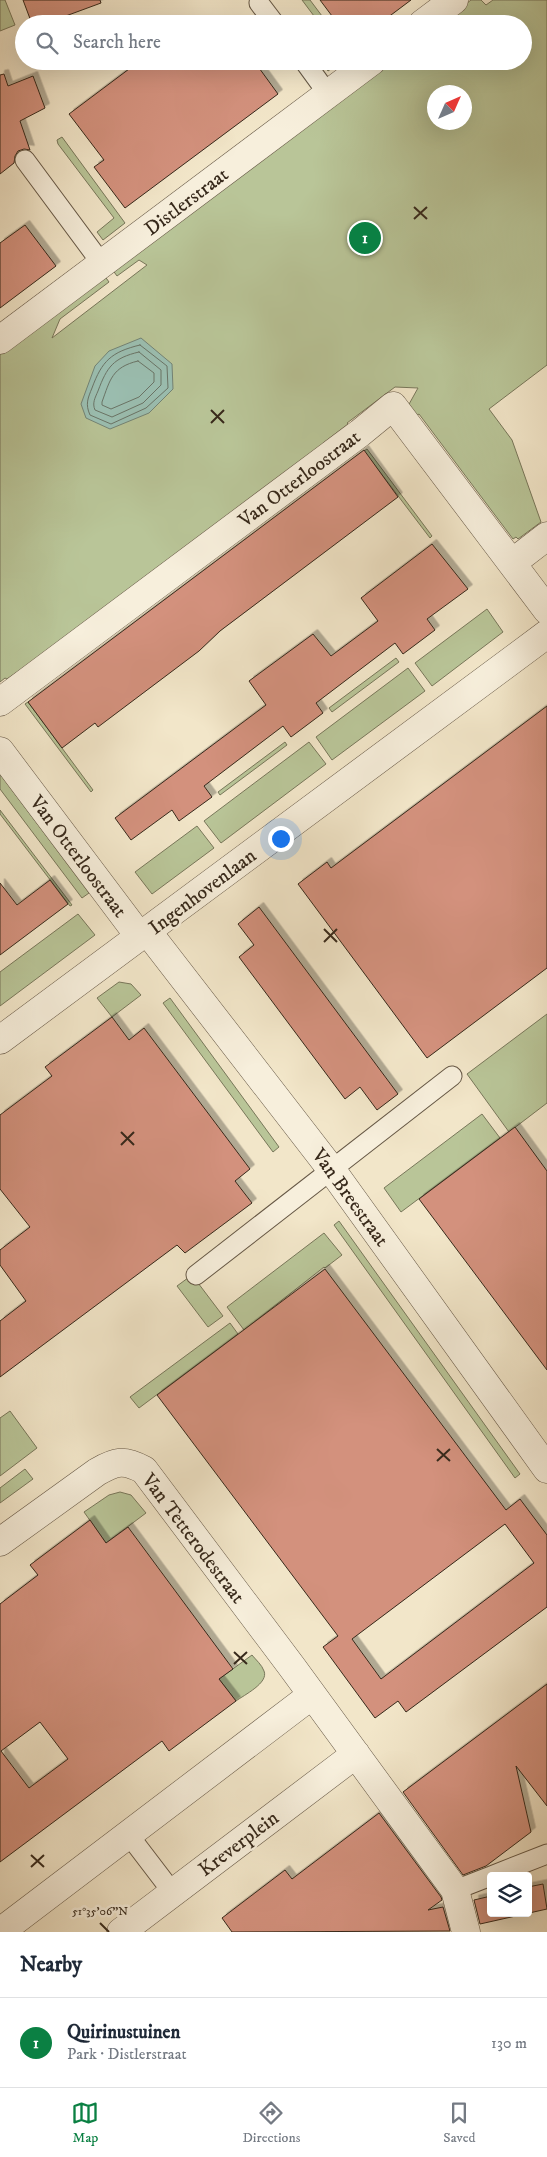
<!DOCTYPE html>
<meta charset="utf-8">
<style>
body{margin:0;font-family:"IM FELL DW Pica",serif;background:#f6f6f7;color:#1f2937}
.controls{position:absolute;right:15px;bottom:15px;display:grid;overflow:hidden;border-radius:5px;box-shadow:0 5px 20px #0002}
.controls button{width:45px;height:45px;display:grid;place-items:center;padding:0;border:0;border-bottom:1px solid #e0e1e3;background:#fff;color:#1f2937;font:25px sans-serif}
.compass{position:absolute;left:427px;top:85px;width:45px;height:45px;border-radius:50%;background:#fff;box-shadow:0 5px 20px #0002;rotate:45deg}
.you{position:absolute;left:280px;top:838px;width:18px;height:18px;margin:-12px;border:4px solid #fff;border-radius:50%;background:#1a73e8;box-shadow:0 0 0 8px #1a73e833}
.badge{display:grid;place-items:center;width:32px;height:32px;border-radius:50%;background:#0b8043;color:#fff;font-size:16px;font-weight:700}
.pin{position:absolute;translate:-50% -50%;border:2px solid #fff;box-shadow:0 1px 5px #0006}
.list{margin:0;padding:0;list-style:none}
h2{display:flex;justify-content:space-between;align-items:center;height:65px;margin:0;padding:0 20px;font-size:21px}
h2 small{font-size:16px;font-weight:400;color:#747a83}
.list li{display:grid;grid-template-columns:32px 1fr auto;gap:15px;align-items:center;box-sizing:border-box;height:90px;padding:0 20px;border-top:1px solid #e0e1e3}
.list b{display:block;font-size:19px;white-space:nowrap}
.list p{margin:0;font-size:16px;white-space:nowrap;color:#747a83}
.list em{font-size:16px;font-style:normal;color:#747a83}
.icon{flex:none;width:28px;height:28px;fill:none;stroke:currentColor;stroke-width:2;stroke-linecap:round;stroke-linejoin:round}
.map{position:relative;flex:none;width:547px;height:1932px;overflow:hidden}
.search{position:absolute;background:#fff;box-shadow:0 5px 20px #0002;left:15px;right:15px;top:15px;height:55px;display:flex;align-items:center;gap:12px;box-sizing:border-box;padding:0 18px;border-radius:28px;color:#747a83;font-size:19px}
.sheet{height:155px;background:#fff}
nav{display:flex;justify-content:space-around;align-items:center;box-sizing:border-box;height:70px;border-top:1px solid #e0e1e3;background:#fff;font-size:14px;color:#747a83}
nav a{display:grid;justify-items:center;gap:2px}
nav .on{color:#0b8043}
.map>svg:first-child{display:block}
.green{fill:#b9c598;stroke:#78775a;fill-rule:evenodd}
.water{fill:#9bc0b3;stroke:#738476}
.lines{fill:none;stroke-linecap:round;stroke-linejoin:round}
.shore{stroke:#697467;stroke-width:1}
.building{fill:#d3917d;stroke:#37291b;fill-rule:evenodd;filter:url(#shadow)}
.service-casing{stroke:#665846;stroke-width:21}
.minor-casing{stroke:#665846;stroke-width:29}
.service{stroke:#f7efdc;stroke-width:19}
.minor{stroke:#f7efdc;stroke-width:28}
.ticks{fill:none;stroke:#37291b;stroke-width:2}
.labels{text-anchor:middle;stroke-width:5;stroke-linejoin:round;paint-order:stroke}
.street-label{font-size:20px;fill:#37291b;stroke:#f7efdc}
.ticks-label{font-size:12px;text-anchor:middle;fill:#37291b;stroke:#f7efdc;stroke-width:5;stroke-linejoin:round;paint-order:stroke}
</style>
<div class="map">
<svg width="547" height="1932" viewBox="0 0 547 1932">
<defs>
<filter id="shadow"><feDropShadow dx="4.5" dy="-4.5" stdDeviation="0" flood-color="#0004"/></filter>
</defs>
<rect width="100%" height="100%" fill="#f2e6c9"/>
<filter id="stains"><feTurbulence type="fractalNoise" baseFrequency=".004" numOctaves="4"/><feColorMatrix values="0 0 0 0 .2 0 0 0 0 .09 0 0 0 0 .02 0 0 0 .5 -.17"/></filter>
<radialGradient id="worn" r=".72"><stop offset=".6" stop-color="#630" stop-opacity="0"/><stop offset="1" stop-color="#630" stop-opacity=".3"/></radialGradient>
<!-- green -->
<path class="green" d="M 0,0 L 5,0 L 15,25 L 0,31 Z
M 302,0 L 310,0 L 328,24 L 320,24 Z
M 471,0 L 481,0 L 486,5 L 493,0 L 547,0 L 547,365 L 489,409 L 512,440 L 541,522 L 518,539 L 516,537 L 513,539 L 419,414 L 416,416 L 408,406 L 418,388 L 395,387 L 347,423 L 348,424 L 323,443 L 324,445 L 26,666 L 7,679 L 5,678 L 0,682 L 0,353 L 104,275 L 109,282 L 60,319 L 52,338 L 147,265 L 139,260 L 117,276 L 112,269 L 390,61 L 523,61 L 523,24 L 440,24 ZM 434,92 L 464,92 L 464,122 L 434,122 Z
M 321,61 L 342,61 L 328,71 Z
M 62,137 L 125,223 L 103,240 L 97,232 L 114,218 L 58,144 L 57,140 Z
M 367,449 L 432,536 L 430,538 L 364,451 Z
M 487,609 L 503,632 L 432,686 L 415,663 Z
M 396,658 L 399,662 L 332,712 L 329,708 Z
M 408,668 L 425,691 L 332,760 L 316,737 Z
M 28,702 L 93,790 L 91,792 L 25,704 Z
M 285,742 L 287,745 L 220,795 L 218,792 Z
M 309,742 L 326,764 L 221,843 L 204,821 Z
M 0,774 L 89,893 L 82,898 L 0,789 Z
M 0,810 L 72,905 L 70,906 L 0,814 Z
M 197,826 L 214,848 L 152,894 L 135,872 Z
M 78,914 L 95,935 L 0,1006 L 0,972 Z
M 119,982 L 131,984 L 141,995 L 112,1017 L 97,998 Z
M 170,998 L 279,1147 L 273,1152 L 163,1003 Z
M 547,1014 L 547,1103 L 509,1132 L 467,1074 Z
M 482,1114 L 500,1138 L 401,1212 L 384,1188 Z
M 339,1221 L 520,1474 L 515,1478 L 334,1225 Z
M 324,1233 L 342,1255 L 325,1268 L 324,1267 L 244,1330 L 227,1307 Z
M 192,1275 L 223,1316 L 208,1327 L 177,1286 Z
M 230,1323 L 238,1334 L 139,1408 L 130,1397 Z
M 10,1411 L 37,1448 L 0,1476 L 0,1418 Z
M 25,1469 L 33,1479 L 0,1503 L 0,1488 Z
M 120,1492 L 131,1495 L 146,1513 L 106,1543 L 84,1512 L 109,1495 Z
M 252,1655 C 256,1660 262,1665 264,1671 C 269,1683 244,1695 236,1701 L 219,1679 Z"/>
<!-- water -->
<path class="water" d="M 141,338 L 172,364 L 173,389 L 149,413 L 110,429 L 86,418 L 81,404 L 95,366 L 109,351 Z"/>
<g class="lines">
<!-- shore -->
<path class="shore" d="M 140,345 L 167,366 L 168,388 L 146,408 L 111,424 L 90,415 C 85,404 88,398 92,388 C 102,361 111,352 140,345 Z
M 139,352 L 161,370 L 161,385 L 143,403 L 112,417 L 95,410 C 92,403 95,398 98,391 C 107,367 113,358 139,352 Z
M 138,361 L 154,373 L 154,382 L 139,397 L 111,409 L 102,405 L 102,402 C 110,380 112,367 138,361 Z"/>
</g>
<!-- building -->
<path class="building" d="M 23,0 L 100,0 L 101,3 L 44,24 L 32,24 Z
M 320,0 L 411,0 L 379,24 L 338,24 Z
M 149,61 L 254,61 L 278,94 L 125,208 L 94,167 L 104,160 L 69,114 L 137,63 L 140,67 Z
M 4,74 L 8,86 L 33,76 L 45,108 L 20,121 L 30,150 L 24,149 L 18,151 L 15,156 L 14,163 L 0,174 L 0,75 Z
M 25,225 L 56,266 L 0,308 L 0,243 Z
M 364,450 L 398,497 L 220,631 L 199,651 L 98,727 L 95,723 L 62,748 L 28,702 Z
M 432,544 L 468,589 L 427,619 L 435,630 L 403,654 L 395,643 L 316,703 L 323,713 L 291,737 L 283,726 L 204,786 L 212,797 L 179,821 L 172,810 L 131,840 L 115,818 L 266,705 L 249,681 L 313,634 L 331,656 L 378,621 L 361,598 Z
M 547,706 L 547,968 L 427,1058 L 298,884 L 327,862 L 331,868 Z
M 50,880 L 68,904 L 0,955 L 0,883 L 17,905 Z
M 259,907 L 398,1094 L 377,1110 L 360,1087 L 345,1099 L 239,957 L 254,945 L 238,924 Z
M 112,1017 L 129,1040 L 144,1028 L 250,1169 L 235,1181 L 252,1203 L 185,1253 L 177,1245 L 0,1377 L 0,1321 L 26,1301 L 0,1265 L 0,1250 L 30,1227 L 0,1189 L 0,1115 L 52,1076 L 45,1067 Z
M 515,1127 L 547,1171 L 547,1370 L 419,1199 Z
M 325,1269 L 506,1510 L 520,1499 L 547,1535 L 547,1607 L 406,1712 L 398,1701 L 375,1718 L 323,1647 L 338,1636 L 157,1395 ZM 505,1524 L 534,1563 L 381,1679 L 352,1639 Z
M 90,1520 L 106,1543 L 128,1527 L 233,1669 L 219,1679 L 236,1701 L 169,1751 L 162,1741 L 0,1862 L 0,1604 L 38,1575 L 30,1565 ZM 40,1722 L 68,1759 L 29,1788 L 1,1751 Z
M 547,1684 L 547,1806 L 516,1766 L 531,1832 L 486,1866 L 463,1875 L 403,1792 Z
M 379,1813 L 441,1897 L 442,1900 L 428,1910 L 443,1907 L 450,1931 L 232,1932 L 222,1918 L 285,1870 L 292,1879 Z
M 543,1884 L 547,1909 L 480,1924 L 474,1900 L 491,1896 L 491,1913 L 528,1913 L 528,1887 Z"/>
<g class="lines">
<!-- service casing -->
<g class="service-casing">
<path id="service" d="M 259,3 L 275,24
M 304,61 L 328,94
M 25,160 L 102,264
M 196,1275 L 452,1076
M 128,1834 L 173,1893
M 491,1876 L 547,1854
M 455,1890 L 491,1876"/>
</g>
<!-- minor casing -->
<g class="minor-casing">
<path id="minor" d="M 422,24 L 454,0
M 0,340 L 372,61
M 512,563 L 547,536
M 0,702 L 360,433 L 393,406 L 547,610
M 0,751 L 140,937
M 147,931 L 331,1169 L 547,1469
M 0,1040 L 547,634
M 0,1542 L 97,1472 C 116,1461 124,1459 144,1470 L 292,1667 L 455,1890 L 466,1932
M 0,1932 L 312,1695
M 121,1932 L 356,1754"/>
</g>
<!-- service -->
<use href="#service" class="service"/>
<!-- minor -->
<use href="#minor" class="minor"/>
</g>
<!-- ticks -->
<path class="ticks" d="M 414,207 L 427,219M 414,219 L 427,207M 211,410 L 224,423M 211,423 L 224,410M 324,929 L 337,942M 324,942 L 337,929M 121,1132 L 134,1145M 121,1145 L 134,1132M 437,1449 L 450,1461M 437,1461 L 450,1449M 234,1652 L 247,1664M 234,1664 L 247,1652M 31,1855 L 44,1867M 31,1867 L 44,1855M 100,1923 L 109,1932"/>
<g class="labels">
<!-- street labels -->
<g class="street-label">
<text transform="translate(186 201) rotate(-37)" y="7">Distlerstraat</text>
<text transform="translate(299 478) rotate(-37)" y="7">Van Otterloostraat</text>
<text transform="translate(79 856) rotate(53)" y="7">Van Otterloostraat</text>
<text transform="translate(202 891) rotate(-37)" y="7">Ingenhovenlaan</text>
<text transform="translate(351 1197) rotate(54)" y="7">Van Breestraat</text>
<text transform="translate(194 1538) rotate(53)" y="7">Van Tetterodestraat</text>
<text transform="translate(238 1843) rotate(-37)" y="7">Kreverplein</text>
</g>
</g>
<g class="ticks-label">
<text x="100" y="1915">51°35'06"N</text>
</g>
<rect width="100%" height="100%" filter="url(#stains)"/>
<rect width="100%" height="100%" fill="url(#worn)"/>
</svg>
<div class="controls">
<button><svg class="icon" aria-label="layers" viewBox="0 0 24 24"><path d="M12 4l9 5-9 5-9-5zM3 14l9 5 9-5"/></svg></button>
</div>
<svg class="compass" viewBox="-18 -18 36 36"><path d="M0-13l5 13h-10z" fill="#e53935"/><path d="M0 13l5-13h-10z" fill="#747a83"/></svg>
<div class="you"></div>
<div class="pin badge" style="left:365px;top:238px">1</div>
<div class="search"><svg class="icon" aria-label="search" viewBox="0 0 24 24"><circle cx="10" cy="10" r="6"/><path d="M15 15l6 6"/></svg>Search here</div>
</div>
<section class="sheet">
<h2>Nearby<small></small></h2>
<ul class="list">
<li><span class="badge">1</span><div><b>Quirinustuinen</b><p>Park · Distlerstraat</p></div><em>130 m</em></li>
</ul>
</section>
<nav>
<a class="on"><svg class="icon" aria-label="map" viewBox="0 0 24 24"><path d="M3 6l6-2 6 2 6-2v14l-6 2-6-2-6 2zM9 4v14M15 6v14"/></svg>Map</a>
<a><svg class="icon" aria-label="directions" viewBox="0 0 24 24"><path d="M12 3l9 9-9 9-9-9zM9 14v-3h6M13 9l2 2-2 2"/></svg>Directions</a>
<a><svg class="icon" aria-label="saved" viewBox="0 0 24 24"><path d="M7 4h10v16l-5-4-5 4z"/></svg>Saved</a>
</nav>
